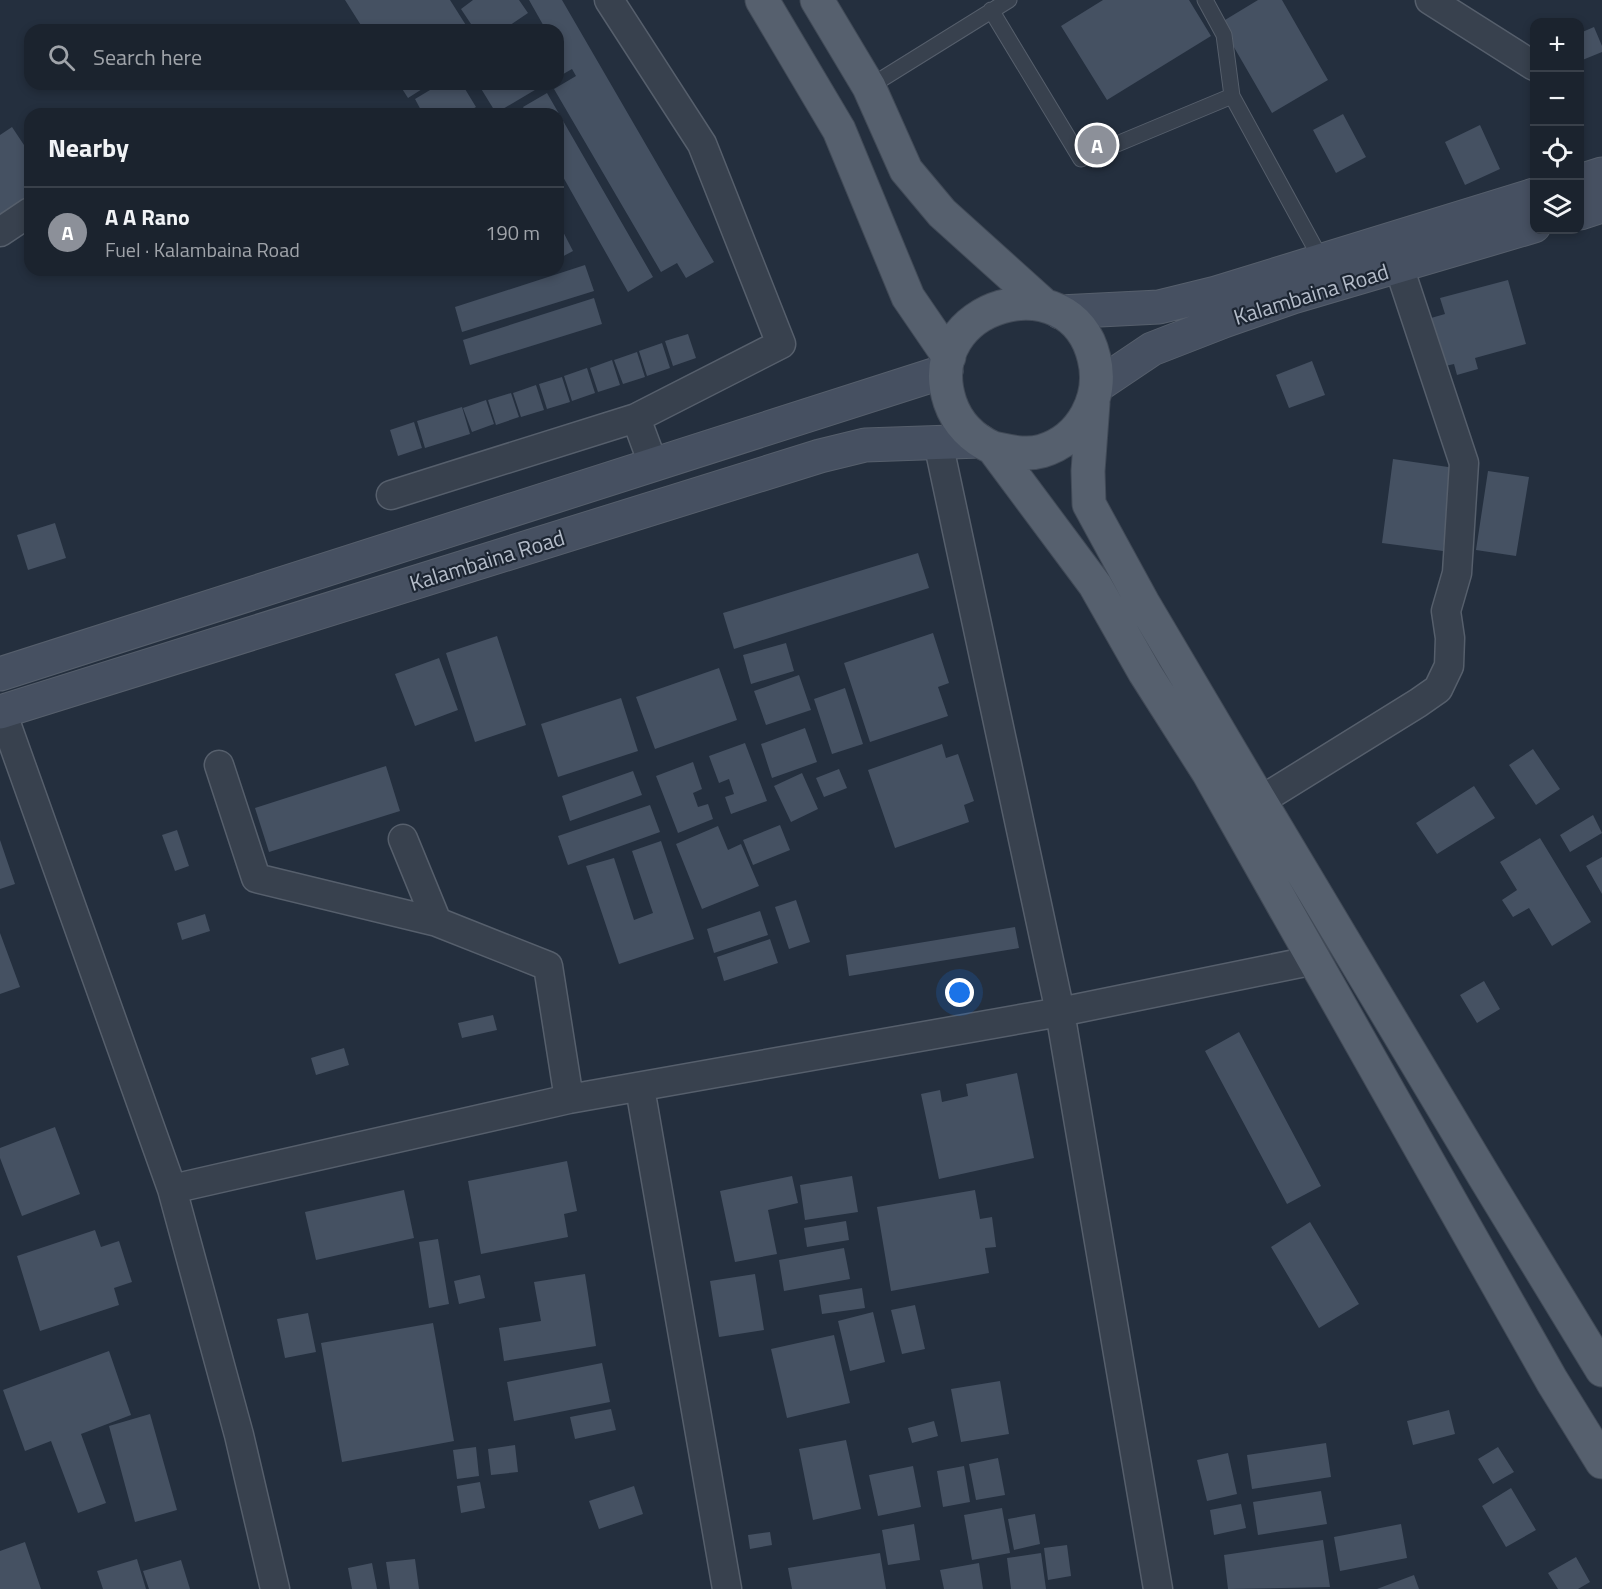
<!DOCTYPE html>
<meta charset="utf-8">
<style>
body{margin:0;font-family:"Titillium Web",sans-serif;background:#282f3a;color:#f1f3f6}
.controls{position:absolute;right:18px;top:18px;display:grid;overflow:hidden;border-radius:12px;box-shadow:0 3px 9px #0003}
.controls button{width:54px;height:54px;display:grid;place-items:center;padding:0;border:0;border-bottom:2px solid #39404a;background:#1b232e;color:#f1f3f6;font:30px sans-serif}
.you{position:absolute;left:960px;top:993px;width:21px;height:21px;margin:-15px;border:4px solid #fff;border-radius:50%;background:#1a73e8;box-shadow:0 0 0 9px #1a73e833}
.badge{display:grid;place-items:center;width:39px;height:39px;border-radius:50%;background:#8c9099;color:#fff;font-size:20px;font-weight:700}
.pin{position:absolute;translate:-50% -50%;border:3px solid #fff;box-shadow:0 2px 6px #0006}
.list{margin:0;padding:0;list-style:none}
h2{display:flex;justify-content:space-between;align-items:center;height:78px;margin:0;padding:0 24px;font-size:26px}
h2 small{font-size:20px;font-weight:400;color:#a0a4aa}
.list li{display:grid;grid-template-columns:39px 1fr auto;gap:18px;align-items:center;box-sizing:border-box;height:90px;padding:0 24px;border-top:2px solid #39404a}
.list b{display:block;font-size:22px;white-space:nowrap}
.list p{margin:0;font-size:20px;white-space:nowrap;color:#a0a4aa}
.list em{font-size:20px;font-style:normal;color:#a0a4aa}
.icon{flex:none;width:33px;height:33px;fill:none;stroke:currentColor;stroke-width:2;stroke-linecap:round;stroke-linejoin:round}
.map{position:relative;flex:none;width:1602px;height:1589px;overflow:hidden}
.search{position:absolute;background:#1b232e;box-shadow:0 3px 9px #0003;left:24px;top:24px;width:540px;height:66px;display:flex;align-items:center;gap:15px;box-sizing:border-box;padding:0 21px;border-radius:18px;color:#a0a4aa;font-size:22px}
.panel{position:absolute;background:#1b232e;box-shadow:0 3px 9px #0003;left:24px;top:108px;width:540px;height:168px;border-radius:18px}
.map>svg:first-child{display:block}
.building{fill:#455162}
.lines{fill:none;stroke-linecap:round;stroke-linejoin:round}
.service-casing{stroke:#565f6c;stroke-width:17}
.minor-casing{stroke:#565f6c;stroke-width:31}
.secondary-casing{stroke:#565f6c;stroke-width:35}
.primary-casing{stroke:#414a57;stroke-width:35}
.service{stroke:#38414e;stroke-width:15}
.minor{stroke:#38414e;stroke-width:28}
.secondary{stroke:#465061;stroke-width:33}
.primary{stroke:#56606e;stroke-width:33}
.labels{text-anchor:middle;stroke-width:4.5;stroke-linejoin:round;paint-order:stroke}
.street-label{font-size:22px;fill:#b4bcc9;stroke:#1d2633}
</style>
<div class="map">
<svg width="1602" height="1589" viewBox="0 0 1602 1589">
<rect width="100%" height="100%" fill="#242f3e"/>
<!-- building -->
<path class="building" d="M 345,0 L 450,0 L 469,30 L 364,30 Z
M 473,0 L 519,0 L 528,13 L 503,30 L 475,30 L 461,9 Z
M 529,0 L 562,0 L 714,262 L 686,278 L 677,263 L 661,272 L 554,89 L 576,76 L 572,69 L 558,77 L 558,30 L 546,30 Z
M 1103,0 L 1189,0 L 1211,36 L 1107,100 L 1061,26 Z
M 1258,0 L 1282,0 L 1328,80 L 1272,113 L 1220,23 Z
M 1594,27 L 1602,46 L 1602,52 L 1580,61 L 1580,33 Z
M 399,84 L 430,84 L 408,98 Z
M 440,84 L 462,84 L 476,107 L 464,114 L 423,114 L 415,99 Z
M 485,84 L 545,84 L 496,113 L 480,87 Z
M 547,93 L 653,277 L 628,292 L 558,168 L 558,114 L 527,114 L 523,107 Z
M 1343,114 L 1366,157 L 1336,173 L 1313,130 Z
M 1480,125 L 1500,169 L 1465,185 L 1445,142 Z
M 12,127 L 30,154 L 30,195 L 0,214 L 0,135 Z
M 558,222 L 573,251 L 558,259 Z
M 585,265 L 594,291 L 462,332 L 455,307 Z
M 1508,280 L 1526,344 L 1475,358 L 1478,369 L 1457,375 L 1454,364 L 1437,368 L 1424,320 L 1445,314 L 1440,298 Z
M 594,298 L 602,324 L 470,365 L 463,340 Z
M 688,334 L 696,358 L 673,366 L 665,341 Z
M 662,343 L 670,368 L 647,376 L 639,351 Z
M 637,352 L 645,377 L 623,384 L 614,360 Z
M 612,360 L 620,385 L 598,392 L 590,368 Z
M 1312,361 L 1325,395 L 1289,408 L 1276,375 Z
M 587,368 L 595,393 L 572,401 L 564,376 Z
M 562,377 L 570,402 L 547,409 L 539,384 Z
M 536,385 L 544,410 L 521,417 L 513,393 Z
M 511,393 L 519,417 L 496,425 L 488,400 Z
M 486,400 L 494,424 L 472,432 L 463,408 Z
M 462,407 L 470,434 L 425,448 L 417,421 Z
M 414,422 L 422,448 L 398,456 L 390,430 Z
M 1393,459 L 1455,468 L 1443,551 L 1382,543 Z
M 1488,471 L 1529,477 L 1516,556 L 1476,550 Z
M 55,523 L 66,558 L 28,570 L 17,535 Z
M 918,553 L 929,588 L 734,649 L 723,613 Z
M 933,633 L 949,683 L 938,687 L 948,716 L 870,742 L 844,663 Z
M 497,636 L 526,725 L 475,742 L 446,653 Z
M 786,643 L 794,671 L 751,684 L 743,655 Z
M 439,658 L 458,710 L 415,726 L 395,674 Z
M 719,668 L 737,720 L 655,749 L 636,697 Z
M 799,675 L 811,710 L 766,725 L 754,691 Z
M 845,688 L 863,744 L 832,754 L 814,699 Z
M 621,698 L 638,751 L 558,777 L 541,724 Z
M 805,728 L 817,762 L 772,778 L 761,744 Z
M 745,743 L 767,801 L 731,814 L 725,797 L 734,794 L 729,779 L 719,783 L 709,756 Z
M 942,744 L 946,758 L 958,754 L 974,801 L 964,805 L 969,822 L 895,848 L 868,770 Z
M 1533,749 L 1560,789 L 1536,805 L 1509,765 Z
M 693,762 L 702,789 L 693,793 L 698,807 L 708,804 L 713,819 L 678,833 L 656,776 Z
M 386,766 L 400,811 L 269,852 L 255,808 Z
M 839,769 L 847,788 L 824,797 L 816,778 Z
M 633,771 L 642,795 L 570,821 L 562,796 Z
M 802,773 L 818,809 L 791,822 L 774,786 Z
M 1474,786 L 1495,818 L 1437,854 L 1416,823 Z
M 650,805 L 660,832 L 568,865 L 558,836 Z
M 1593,815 L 1602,833 L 1570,852 L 1560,835 Z
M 780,825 L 790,850 L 753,865 L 743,840 Z
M 718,826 L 728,850 L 741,844 L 759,886 L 702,909 L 676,844 Z
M 177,830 L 189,866 L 175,871 L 162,835 Z
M 1540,838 L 1591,922 L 1552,946 L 1529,908 L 1513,917 L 1502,900 L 1517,890 L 1500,862 Z
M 0,840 L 15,884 L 0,889 Z
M 661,841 L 694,939 L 619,964 L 586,866 L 614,858 L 634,920 L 653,913 L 632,851 Z
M 1602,857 L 1602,894 L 1586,866 Z
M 796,900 L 810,942 L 789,949 L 775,907 Z
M 760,911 L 768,935 L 714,953 L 707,929 Z
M 205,914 L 210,931 L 182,940 L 177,923 Z
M 1015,927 L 1019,948 L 849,976 L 846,955 Z
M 0,933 L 20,987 L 0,994 Z
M 770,939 L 778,963 L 724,981 L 717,957 Z
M 1484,981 L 1500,1009 L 1477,1023 L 1460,995 Z
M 493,1015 L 497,1030 L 462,1038 L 458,1023 Z
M 1239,1032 L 1321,1186 L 1287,1204 L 1205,1051 Z
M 344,1048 L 349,1065 L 316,1075 L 311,1058 Z
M 1017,1073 L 1034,1158 L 939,1179 L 921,1094 L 940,1090 L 942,1102 L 968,1096 L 966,1084 Z
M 55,1127 L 80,1194 L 22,1216 L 0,1158 L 0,1148 Z
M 567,1161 L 577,1211 L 564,1214 L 568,1237 L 481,1254 L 468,1181 Z
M 792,1176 L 798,1203 L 768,1210 L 777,1254 L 735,1262 L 720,1191 Z
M 852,1176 L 858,1212 L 805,1220 L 800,1185 Z
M 404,1190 L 414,1238 L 316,1260 L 305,1212 Z
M 975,1190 L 980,1219 L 992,1217 L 996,1247 L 985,1248 L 989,1273 L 891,1291 L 877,1207 Z
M 846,1221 L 849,1240 L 807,1247 L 804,1228 Z
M 1310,1222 L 1359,1304 L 1319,1328 L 1271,1247 Z
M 95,1230 L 101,1247 L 119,1241 L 132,1282 L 114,1288 L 119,1305 L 40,1331 L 17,1256 Z
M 438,1239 L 449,1304 L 429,1308 L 419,1242 Z
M 844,1248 L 850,1279 L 784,1291 L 779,1260 Z
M 585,1274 L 596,1346 L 504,1361 L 499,1328 L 541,1321 L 534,1282 Z
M 755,1274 L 764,1330 L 719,1337 L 710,1281 Z
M 480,1275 L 485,1298 L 459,1304 L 454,1281 Z
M 862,1288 L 865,1308 L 822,1314 L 819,1295 Z
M 915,1305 L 925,1349 L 902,1354 L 891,1310 Z
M 873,1312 L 885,1362 L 850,1371 L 838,1321 Z
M 308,1313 L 316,1352 L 285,1358 L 277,1319 Z
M 433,1323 L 454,1441 L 342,1462 L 321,1343 Z
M 834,1335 L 850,1403 L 787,1418 L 771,1349 Z
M 109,1351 L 131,1415 L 81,1434 L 106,1503 L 78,1513 L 51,1441 L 25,1451 L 3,1390 Z
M 602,1363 L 610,1402 L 514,1421 L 507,1382 Z
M 1000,1381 L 1009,1434 L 961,1442 L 951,1389 Z
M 611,1409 L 616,1430 L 575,1439 L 570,1417 Z
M 1449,1410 L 1455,1434 L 1413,1445 L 1407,1421 Z
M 150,1414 L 177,1510 L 135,1522 L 109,1426 Z
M 934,1421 L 938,1436 L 912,1443 L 908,1428 Z
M 846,1440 L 861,1509 L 813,1520 L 799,1449 Z
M 1326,1443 L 1331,1477 L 1252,1489 L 1247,1455 Z
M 515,1445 L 518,1472 L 491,1475 L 488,1449 Z
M 476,1447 L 479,1476 L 457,1479 L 453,1450 Z
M 1498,1447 L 1514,1472 L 1493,1484 L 1478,1459 Z
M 1228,1453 L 1237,1494 L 1207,1501 L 1197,1460 Z
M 998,1458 L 1005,1495 L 976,1500 L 969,1464 Z
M 913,1466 L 921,1507 L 878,1516 L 869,1475 Z
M 964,1466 L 970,1502 L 943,1507 L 937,1471 Z
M 480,1482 L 485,1508 L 461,1513 L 457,1486 Z
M 634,1486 L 643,1514 L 599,1529 L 589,1501 Z
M 1511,1488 L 1536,1530 L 1506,1547 L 1482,1506 Z
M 1321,1491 L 1327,1524 L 1258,1535 L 1253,1502 Z
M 1241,1504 L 1246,1528 L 1214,1535 L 1210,1510 Z
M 1002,1508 L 1010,1553 L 972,1560 L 964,1515 Z
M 1035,1514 L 1040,1544 L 1014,1550 L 1008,1519 Z
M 914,1524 L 920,1560 L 888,1565 L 882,1530 Z
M 1401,1524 L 1407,1558 L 1340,1571 L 1334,1537 Z
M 770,1532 L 772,1545 L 750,1549 L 748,1535 Z
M 1323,1540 L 1330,1587 L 1228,1589 L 1224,1555 Z
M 25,1542 L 41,1589 L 0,1589 L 0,1551 Z
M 1067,1545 L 1071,1576 L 1048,1580 L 1044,1548 Z
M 880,1553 L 886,1589 L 792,1589 L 788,1568 Z
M 1041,1553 L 1046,1589 L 1011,1589 L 1007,1558 Z
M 1576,1557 L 1590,1582 L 1578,1589 L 1558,1589 L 1548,1573 Z
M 137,1559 L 146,1589 L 103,1589 L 97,1571 Z
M 415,1559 L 419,1589 L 390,1589 L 386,1562 Z
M 181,1560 L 190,1589 L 149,1589 L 143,1571 Z
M 372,1563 L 377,1589 L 352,1589 L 348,1568 Z
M 979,1563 L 983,1589 L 944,1589 L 940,1570 Z
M 1414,1575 L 1419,1589 L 1377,1589 Z"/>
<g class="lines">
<!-- service casing -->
<g class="service-casing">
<path id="service" d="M 1205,0 L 1224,35 L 1232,96 L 1321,259
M 991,10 L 1081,159 L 1232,96
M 869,87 L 1009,0"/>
</g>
<!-- minor casing -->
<g class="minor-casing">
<path id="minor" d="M 609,0 L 702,144 L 781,344 L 636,418 L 653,464
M 1430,0 L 1534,66
M 0,232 L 30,212
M 938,442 L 1060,1012 L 1158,1589
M 391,495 L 636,418
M 2,712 L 172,1189 L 239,1435 L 275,1589
M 219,765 L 256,878 L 437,922
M 1260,801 L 1418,703 L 1438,689 L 1449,666 L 1450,638 L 1446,611 L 1457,573 L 1464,463 L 1399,267
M 403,839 L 437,922 L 548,966 L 569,1099
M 640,1088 L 727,1589
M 172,1189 L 569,1099 L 1060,1012 L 1315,960"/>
</g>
<!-- secondary casing -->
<g class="secondary-casing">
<path id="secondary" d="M 1580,181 L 1602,174
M 1580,213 L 1602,206
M 1060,312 L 1159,307 L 1216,293 L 1534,195
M 1097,386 L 1152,349 L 1224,321 L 1293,297 L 1534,226
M 0,674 L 946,371
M 0,712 L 820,456 L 865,445 L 980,441"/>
</g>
<!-- primary casing -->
<g class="primary-casing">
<path id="primary" d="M 762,0 L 839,130 L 908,297 L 949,357
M 817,0 L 869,87 L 906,170 L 942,213 L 1044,305
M 1093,403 L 1088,471 L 1089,504 L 1143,603 L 1260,801 L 1484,1176 L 1602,1370
M 993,448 C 1009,451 1025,456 1042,451 C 1082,439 1104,397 1094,358 C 1071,261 918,304 950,402 C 957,423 973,439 993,448 L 1095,585 L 1145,673 L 1208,772 L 1552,1381 L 1602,1462"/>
</g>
<!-- service -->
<use href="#service" class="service"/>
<!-- minor -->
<use href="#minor" class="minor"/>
<!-- secondary -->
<use href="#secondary" class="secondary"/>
<!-- primary -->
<use href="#primary" class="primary"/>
</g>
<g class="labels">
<!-- street labels -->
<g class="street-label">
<text transform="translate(1311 294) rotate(-17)" y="8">Kalambaina Road</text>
<text transform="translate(487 560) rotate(-17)" y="8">Kalambaina Road</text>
</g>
</g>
</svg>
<div class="controls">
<button>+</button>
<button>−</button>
<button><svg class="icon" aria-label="locate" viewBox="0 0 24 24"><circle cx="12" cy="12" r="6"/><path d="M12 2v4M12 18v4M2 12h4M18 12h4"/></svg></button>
<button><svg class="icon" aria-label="layers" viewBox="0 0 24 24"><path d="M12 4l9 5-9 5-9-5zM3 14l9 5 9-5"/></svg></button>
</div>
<div class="you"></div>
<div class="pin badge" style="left:1097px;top:145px">A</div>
<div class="search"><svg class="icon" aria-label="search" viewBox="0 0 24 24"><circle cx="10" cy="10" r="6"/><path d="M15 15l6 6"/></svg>Search here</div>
<section class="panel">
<h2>Nearby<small></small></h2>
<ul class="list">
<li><span class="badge">A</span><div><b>A A Rano</b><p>Fuel · Kalambaina Road</p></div><em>190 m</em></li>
</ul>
</section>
</div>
